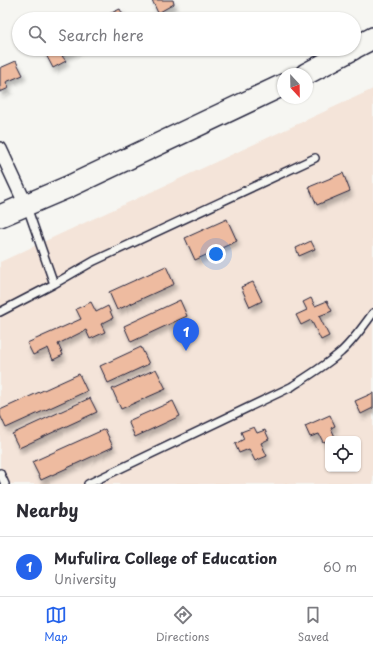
<!DOCTYPE html>
<style>
body{margin:0;font-family:"Playpen Sans",sans-serif;background:#f2f2f3;color:#2b2b33}
.controls{position:absolute;right:12px;bottom:12px;display:grid;overflow:hidden;border-radius:6px;box-shadow:0 1px 3px #0004}
.controls button{width:36px;height:36px;display:grid;place-items:center;padding:0;border:0;border-bottom:1px solid #e1e1e2;background:#fff;color:#2b2b33;font:20px sans-serif}
.compass{position:absolute;left:277px;top:68px;width:36px;height:36px;border-radius:50%;background:#fff;box-shadow:0 1px 3px #0004;rotate:158deg}
.you{position:absolute;left:216px;top:254px;width:14px;height:14px;margin:-10px;border:3px solid #fff;border-radius:50%;background:#1a73e8;box-shadow:0 0 0 6px #1a73e833}
.badge{display:grid;place-items:center;width:26px;height:26px;border-radius:50%;background:#2563eb;color:#fff;font-size:13px;font-weight:700}
.pin{position:absolute;translate:-50% -33px;filter:drop-shadow(0 1px 2px #0008)}
.pin::after{content:'';position:absolute;top:21px;width:14px;height:12px;background:inherit;clip-path:polygon(0 0,100% 0,50% 100%)}
.list{margin:0;padding:0;list-style:none}
h2{display:flex;justify-content:space-between;align-items:center;height:52px;margin:0;padding:0 16px;font-size:17px}
h2 small{font-size:13px;font-weight:400;color:#7c7c81}
.list li{display:grid;grid-template-columns:26px 1fr auto;gap:12px;align-items:center;box-sizing:border-box;height:60px;padding:0 16px;border-top:1px solid #e1e1e2}
.list b{display:block;font-size:15px;white-space:nowrap}
.list p{margin:0;font-size:13px;white-space:nowrap;color:#7c7c81}
.list em{font-size:13px;font-style:normal;color:#7c7c81}
.icon{flex:none;width:22px;height:22px;fill:none;stroke:currentColor;stroke-width:2;stroke-linecap:round;stroke-linejoin:round}
.map{position:relative;flex:none;width:373px;height:484px;overflow:hidden}
.search{position:absolute;background:#fff;box-shadow:0 1px 3px #0004;left:12px;right:12px;top:12px;height:44px;display:flex;align-items:center;gap:10px;box-sizing:border-box;padding:0 14px;border-radius:22px;color:#7c7c81;font-size:15px}
.sheet{height:112px;background:#fff}
nav{display:flex;justify-content:space-around;align-items:center;box-sizing:border-box;height:56px;border-top:1px solid #e1e1e2;background:#fff;font-size:11px;color:#7c7c81}
nav a{display:grid;justify-items:center;gap:2px}
nav .on{color:#2563eb}
.map>svg:first-child{display:block}
.built{fill:#f4e4d9;fill-rule:evenodd}
.building{fill:#eebba0;stroke:#22223b;filter:url(#shadow)}
.lines{fill:none;stroke-linecap:round;stroke-linejoin:round}
.lane-casing{stroke:#22223b;stroke-width:10}
.street-casing{stroke:#22223b;stroke-width:16}
.primary-casing{stroke:#22223b;stroke-width:24}
.lane{stroke:#f6f6f2;stroke-width:7}
.street{stroke:#f6f6f2;stroke-width:13}
.primary{stroke:#f6f6f2;stroke-width:21}
</style>
<div class="map">
<svg width="373" height="484" viewBox="0 0 373 484">
<defs>
<filter id="shadow"><feDropShadow dx="2.5" dy="4.5" stdDeviation="2" flood-color="#0004"/></filter>
</defs>
<rect width="100%" height="100%" fill="#f6f6f2"/>
<filter id="ink" filterUnits="userSpaceOnUse"><feTurbulence type="fractalNoise" baseFrequency=".025" numOctaves="2"/><feDisplacementMap in="SourceGraphic" scale="8" xChannelSelector="R" yChannelSelector="G"/><feConvolveMatrix kernelMatrix="1 2 1 2 8 2 1 2 1" color-interpolation-filters="sRGB"/></filter>
<g filter="url(#ink)">
<!-- built -->
<path class="built" d="M 373,89 L 373,484 L 0,484 L 0,262 ZM 328,439 L 358,439 L 358,469 L 328,469 Z"/>
<!-- building -->
<path class="building" d="M 152,0 L 173,0 L 174,4 L 158,13 Z
M 120,9 L 125,19 L 103,19 L 102,17 Z
M 43,49 L 79,49 L 62,56 L 66,61 L 53,68 Z
M 16,61 L 23,75 L 6,82 L 9,88 L 0,92 L 0,68 Z
M 343,173 L 350,191 L 317,205 L 309,187 Z
M 227,219 L 237,241 L 195,260 L 185,238 Z
M 311,241 L 315,249 L 299,256 L 296,248 Z
M 166,266 L 174,284 L 117,310 L 109,292 Z
M 253,282 L 262,301 L 250,307 L 241,287 Z
M 311,298 L 315,306 L 327,301 L 332,311 L 319,316 L 329,336 L 321,340 L 311,320 L 301,325 L 296,315 L 307,310 L 303,302 Z
M 180,300 L 187,316 L 131,342 L 124,326 Z
M 91,302 L 96,312 L 108,306 L 113,318 L 101,324 L 105,332 L 90,339 L 86,330 L 58,344 L 63,355 L 53,360 L 48,348 L 33,355 L 27,343 L 81,319 L 76,309 Z
M 141,347 L 149,364 L 108,383 L 100,366 Z
M 156,369 L 166,389 L 121,409 L 112,389 Z
M 79,374 L 87,391 L 6,428 L 0,415 L 0,410 Z
M 373,393 L 373,408 L 361,414 L 355,401 Z
M 90,398 L 97,412 L 19,448 L 12,434 Z
M 173,401 L 180,416 L 135,437 L 128,421 Z
M 330,415 L 335,426 L 331,428 L 335,437 L 328,439 L 328,440 L 323,442 L 319,434 L 310,437 L 305,426 Z
M 254,427 L 257,433 L 265,430 L 269,439 L 261,443 L 267,456 L 255,461 L 249,449 L 239,453 L 235,444 L 244,439 L 241,432 Z
M 105,429 L 113,447 L 41,480 L 32,462 Z"/>
<g class="lines">
<!-- lane casing -->
<g class="lane-casing">
<path id="lane" d="M 54,284 L 94,261 L 315,158
M 0,312 L 54,284 L 27,207
M 0,473 L 5,484
M 88,484 L 291,387 C 308,376 325,366 341,352 C 353,341 363,327 373,313"/>
</g>
<!-- street casing -->
<g class="street-casing">
<path id="street" d="M 0,149 L 26,205"/>
</g>
<!-- primary casing -->
<g class="primary-casing">
<path id="primary" d="M 354,48 L 373,38
M 306,74 L 353,49
M 0,216 L 68,187 L 283,85"/>
</g>
<!-- lane -->
<use href="#lane" class="lane"/>
<!-- street -->
<use href="#street" class="street"/>
<!-- primary -->
<use href="#primary" class="primary"/>
</g>
</g>
</svg>
<div class="controls">
<button><svg class="icon" aria-label="locate" viewBox="0 0 24 24"><circle cx="12" cy="12" r="6"/><path d="M12 2v4M12 18v4M2 12h4M18 12h4"/></svg></button>
</div>
<svg class="compass" viewBox="-18 -18 36 36"><path d="M0-13l5 13h-10z" fill="#e53935"/><path d="M0 13l5-13h-10z" fill="#7c7c81"/></svg>
<div class="you"></div>
<div class="pin badge" style="left:186px;top:351px">1</div>
<div class="search"><svg class="icon" aria-label="search" viewBox="0 0 24 24"><circle cx="10" cy="10" r="6"/><path d="M15 15l6 6"/></svg>Search here</div>
</div>
<section class="sheet">
<h2>Nearby<small></small></h2>
<ul class="list">
<li><span class="badge">1</span><div><b>Mufulira College of Education</b><p>University</p></div><em>60 m</em></li>
</ul>
</section>
<nav>
<a class="on"><svg class="icon" aria-label="map" viewBox="0 0 24 24"><path d="M3 6l6-2 6 2 6-2v14l-6 2-6-2-6 2zM9 4v14M15 6v14"/></svg>Map</a>
<a><svg class="icon" aria-label="directions" viewBox="0 0 24 24"><path d="M12 3l9 9-9 9-9-9zM9 14v-3h6M13 9l2 2-2 2"/></svg>Directions</a>
<a><svg class="icon" aria-label="saved" viewBox="0 0 24 24"><path d="M7 4h10v16l-5-4-5 4z"/></svg>Saved</a>
</nav>
